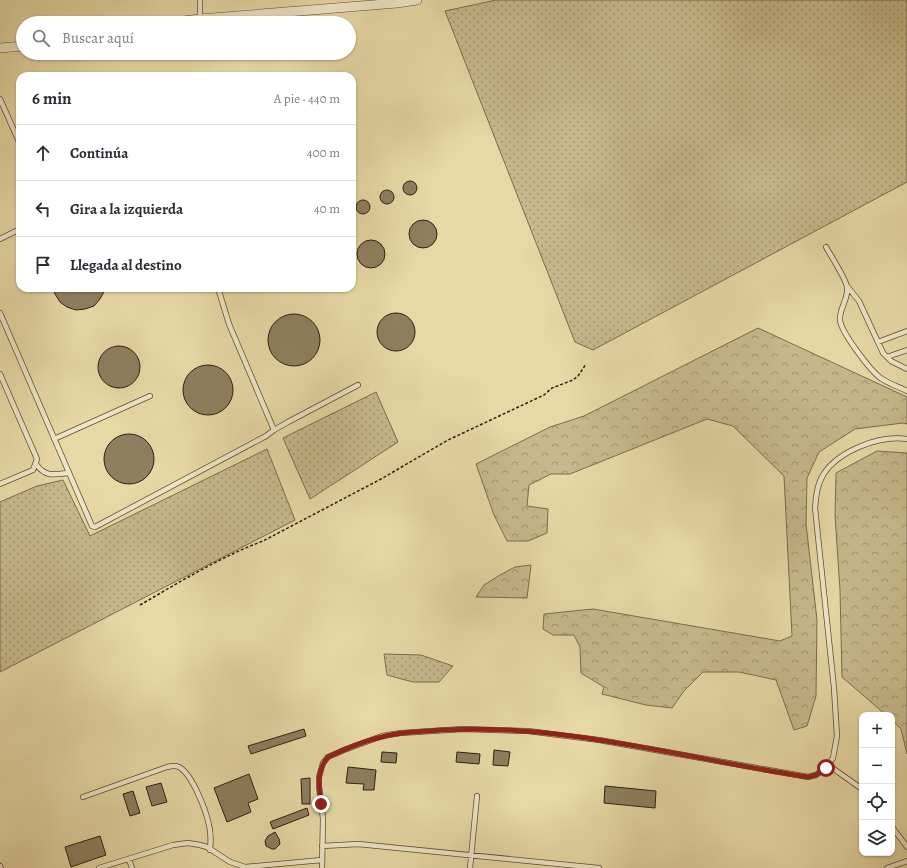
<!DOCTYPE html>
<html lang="es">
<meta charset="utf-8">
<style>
body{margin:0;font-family:Alegreya,serif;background:#f7f7f7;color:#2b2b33}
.controls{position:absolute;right:12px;bottom:12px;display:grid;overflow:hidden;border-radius:8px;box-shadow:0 1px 3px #0004}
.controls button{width:36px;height:36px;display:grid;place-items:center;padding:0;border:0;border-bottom:1px solid #e1e1e2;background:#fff;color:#2b2b33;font:20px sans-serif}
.stop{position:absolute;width:12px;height:12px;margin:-9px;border:3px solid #8f2418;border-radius:50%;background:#fff}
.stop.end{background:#8f2418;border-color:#fff;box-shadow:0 1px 4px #0008}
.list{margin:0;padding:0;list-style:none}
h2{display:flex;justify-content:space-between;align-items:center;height:52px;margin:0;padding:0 16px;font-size:17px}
h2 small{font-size:13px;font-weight:400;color:#7c7c81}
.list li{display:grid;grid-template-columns:26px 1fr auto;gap:12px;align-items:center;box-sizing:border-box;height:56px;padding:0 16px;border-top:1px solid #e1e1e2}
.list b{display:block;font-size:15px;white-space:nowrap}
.list em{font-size:13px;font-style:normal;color:#7c7c81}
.icon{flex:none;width:22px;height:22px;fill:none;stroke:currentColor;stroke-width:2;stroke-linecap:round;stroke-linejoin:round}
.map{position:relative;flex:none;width:907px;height:868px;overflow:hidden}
.search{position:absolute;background:#fff;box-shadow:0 1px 3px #0004;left:16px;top:16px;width:340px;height:44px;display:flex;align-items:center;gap:10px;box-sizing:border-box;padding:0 14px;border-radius:22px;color:#7c7c81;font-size:15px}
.panel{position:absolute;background:#fff;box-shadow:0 1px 3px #0004;left:16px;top:72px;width:340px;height:220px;border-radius:12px}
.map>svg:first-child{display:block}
.grass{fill:url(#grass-dots);stroke:#7a6c50}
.forest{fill:url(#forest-crowns);stroke:#7a6c50}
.building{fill:#8e7f60;stroke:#2d1e14}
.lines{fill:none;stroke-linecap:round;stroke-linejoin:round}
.lane-casing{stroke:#5c4d38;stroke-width:6}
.street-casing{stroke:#5c4d38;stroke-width:10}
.path{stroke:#2d1e14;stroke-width:1.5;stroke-dasharray:3 2;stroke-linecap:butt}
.lane{stroke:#efe6c5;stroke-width:4.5}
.street{stroke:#efe6c5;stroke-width:9}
.route{stroke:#8f2418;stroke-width:5}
</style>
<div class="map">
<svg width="907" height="868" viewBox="0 0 907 868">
<defs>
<pattern id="grass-dots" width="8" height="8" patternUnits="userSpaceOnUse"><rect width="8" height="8" fill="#c7b98d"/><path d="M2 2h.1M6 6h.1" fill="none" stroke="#a29672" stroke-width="1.8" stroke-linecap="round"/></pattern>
<pattern id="forest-crowns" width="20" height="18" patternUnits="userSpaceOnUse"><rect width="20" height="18" fill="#c7b98d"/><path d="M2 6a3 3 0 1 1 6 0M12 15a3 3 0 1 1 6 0" fill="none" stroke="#a29672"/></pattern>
</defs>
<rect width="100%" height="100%" fill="#e7d9a6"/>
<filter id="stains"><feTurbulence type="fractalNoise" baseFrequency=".005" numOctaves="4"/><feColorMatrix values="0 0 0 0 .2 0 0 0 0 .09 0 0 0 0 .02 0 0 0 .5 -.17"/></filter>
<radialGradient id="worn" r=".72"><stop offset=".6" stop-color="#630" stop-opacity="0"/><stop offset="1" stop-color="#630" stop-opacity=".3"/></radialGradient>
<!-- grass -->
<path class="grass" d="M 496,0 L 907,0 L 907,182 L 593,350 L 575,342 L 445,11 Z
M 376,392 L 398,442 L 310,499 L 283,438 Z
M 267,449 L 295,520 L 0,672 L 0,502 L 37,486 L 63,480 L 90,536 Z
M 384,654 L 421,655 L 453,666 L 439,682 L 413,682 L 387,675 Z"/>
<!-- forest -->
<path class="forest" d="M 758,328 L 907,397 L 907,424 L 903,423 L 855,429 L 819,452 L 807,478 L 806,524 L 817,620 L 816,696 L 807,726 L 794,730 L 776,680 L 739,672 L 703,672 L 684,691 L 672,708 L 646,705 L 602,694 L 604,687 L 581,673 L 580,647 L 574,635 L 553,635 L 543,629 L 544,614 L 593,609 L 780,641 L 792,636 L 784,476 L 733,426 L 707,419 L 570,474 L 551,474 L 529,485 L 527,506 L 548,509 L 547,533 L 528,541 L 507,541 L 494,515 L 476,464 L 550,427 L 584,416 Z
M 877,451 L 907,453 L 907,754 L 901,729 L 892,720 L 892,715 L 886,715 L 842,677 L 840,590 L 835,515 L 836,473 Z
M 531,565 L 527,598 L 476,597 L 484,585 L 500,575 L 515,567 Z"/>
<!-- building -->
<path class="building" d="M403 188a7 7 0 1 1 14 0a7 7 0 1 1-14 0Z
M380 197a7 7 0 1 1 14 0a7 7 0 1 1-14 0Z
M356 207a7 7 0 1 1 14 0a7 7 0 1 1-14 0Z
M409 234a14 14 0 1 1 28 0a14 14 0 1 1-28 0Z
M357 254a14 14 0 1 1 28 0a14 14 0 1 1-28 0Z
M 53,288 L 106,288 L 100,299 L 94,306 L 85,309 L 76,310 L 67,307 L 60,302 L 55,294 Z
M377 332a19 19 0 1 1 38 0a19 19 0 1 1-38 0Z
M268 340a26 26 0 1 1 52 0a26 26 0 1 1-52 0Z
M98 367a21 21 0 1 1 42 0a21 21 0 1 1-42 0Z
M183 390a25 25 0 1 1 50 0a25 25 0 1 1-50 0Z
M104 459a25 25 0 1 1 50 0a25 25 0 1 1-50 0Z
M 304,729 L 306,736 L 251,754 L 248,746 Z
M 494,750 L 510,752 L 508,766 L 493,765 Z
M 382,752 L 397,753 L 396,763 L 381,762 Z
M 457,752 L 480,754 L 479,764 L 456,762 Z
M 348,767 L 376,770 L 374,790 L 363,790 L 364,784 L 346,783 Z
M 249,774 L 258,799 L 248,803 L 251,812 L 227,822 L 214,788 Z
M 310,778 L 310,804 L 302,804 L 301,779 Z
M 161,783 L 167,802 L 152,806 L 146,787 Z
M 605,786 L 656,791 L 655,808 L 604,803 Z
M 133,791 L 140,813 L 130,816 L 123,794 Z
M 307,808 L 309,815 L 273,829 L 270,822 Z
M 275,832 L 279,839 L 280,844 L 275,849 L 272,849 L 266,846 L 265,841 L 268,836 Z
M 100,836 L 106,855 L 71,867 L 65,847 Z"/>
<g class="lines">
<!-- lane casing -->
<g class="lane-casing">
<path id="lane" d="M 200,19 L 200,0
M 0,99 L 20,144
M 0,239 L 20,229
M 826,247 C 831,256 846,279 847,287 C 849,299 839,308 840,320 C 841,332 871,372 882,379 C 890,384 899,387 907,391
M 847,286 L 859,301 L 883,353 L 891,361 L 907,369
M 218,288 L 229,324 L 274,430
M 0,313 L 92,526 L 95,527 L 266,436 L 274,430 L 288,422 L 358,385
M 878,342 L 907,331
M 887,357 L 907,350
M 0,374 L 37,459 L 33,470 L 0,484
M 54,439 L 150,396
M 36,464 C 45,477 54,475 68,473
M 828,765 L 862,789
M 83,797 L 167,767 C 171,766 175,765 179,767 C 192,774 206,810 209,825 C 211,833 211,841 210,850
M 892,827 L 907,847
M 322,846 L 358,844 L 599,868
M 129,859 L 132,868
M 0,866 L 1,868
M 99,868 L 173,845 L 188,843 L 200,845 L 207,847 L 230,862 L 245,867 L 322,860
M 322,868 L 323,819 L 319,786 L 319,777 L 323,763 L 328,757 L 344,750 L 382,736 L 401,733 L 463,729 L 528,731 L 599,740 L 808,777 L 816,775 L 826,768 L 833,758 L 837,736 L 834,688 L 815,508 C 816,497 817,485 823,475 C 838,451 879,435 907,439
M 470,868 L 477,796
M 887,868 L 907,861"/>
</g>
<!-- street casing -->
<g class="street-casing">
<path id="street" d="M 167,23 L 200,19 L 397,3 L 417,0
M 0,48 L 23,46"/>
</g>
<!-- path -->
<path class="path" d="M 140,605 C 180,582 220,557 263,541 L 381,479 L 448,440 L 544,395 L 552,388 L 573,380 L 578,376 L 586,364"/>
<!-- lane -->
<use href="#lane" class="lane"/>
<!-- street -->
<use href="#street" class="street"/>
</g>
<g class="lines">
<!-- route -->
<path class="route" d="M 321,804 C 319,787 316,771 328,757 C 345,749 363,741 382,737 C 401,731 422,732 442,730 C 565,723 686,759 808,777 L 816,775 L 826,768"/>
</g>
<rect width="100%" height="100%" filter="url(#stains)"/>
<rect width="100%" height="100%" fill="url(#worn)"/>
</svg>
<div class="controls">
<button>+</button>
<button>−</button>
<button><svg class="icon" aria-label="locate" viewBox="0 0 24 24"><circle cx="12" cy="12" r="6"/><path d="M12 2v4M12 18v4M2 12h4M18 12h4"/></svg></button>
<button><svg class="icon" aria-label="layers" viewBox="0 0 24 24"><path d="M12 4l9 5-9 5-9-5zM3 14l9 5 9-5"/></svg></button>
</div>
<div class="stop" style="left:826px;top:768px"></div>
<div class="stop end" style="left:321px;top:804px"></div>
<div class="search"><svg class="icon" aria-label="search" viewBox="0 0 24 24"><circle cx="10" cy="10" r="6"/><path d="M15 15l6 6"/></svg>Buscar aquí</div>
<section class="panel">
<h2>6 min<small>A pie · 440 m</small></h2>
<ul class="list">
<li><svg class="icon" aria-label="ahead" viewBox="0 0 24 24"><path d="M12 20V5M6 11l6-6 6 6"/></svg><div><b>Continúa</b></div><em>400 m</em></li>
<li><svg class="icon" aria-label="left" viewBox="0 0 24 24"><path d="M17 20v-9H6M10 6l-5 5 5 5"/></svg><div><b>Gira a la izquierda</b></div><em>40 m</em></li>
<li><svg class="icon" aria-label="arrive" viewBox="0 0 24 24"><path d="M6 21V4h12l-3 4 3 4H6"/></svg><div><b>Llegada al destino</b></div></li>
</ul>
</section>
</div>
